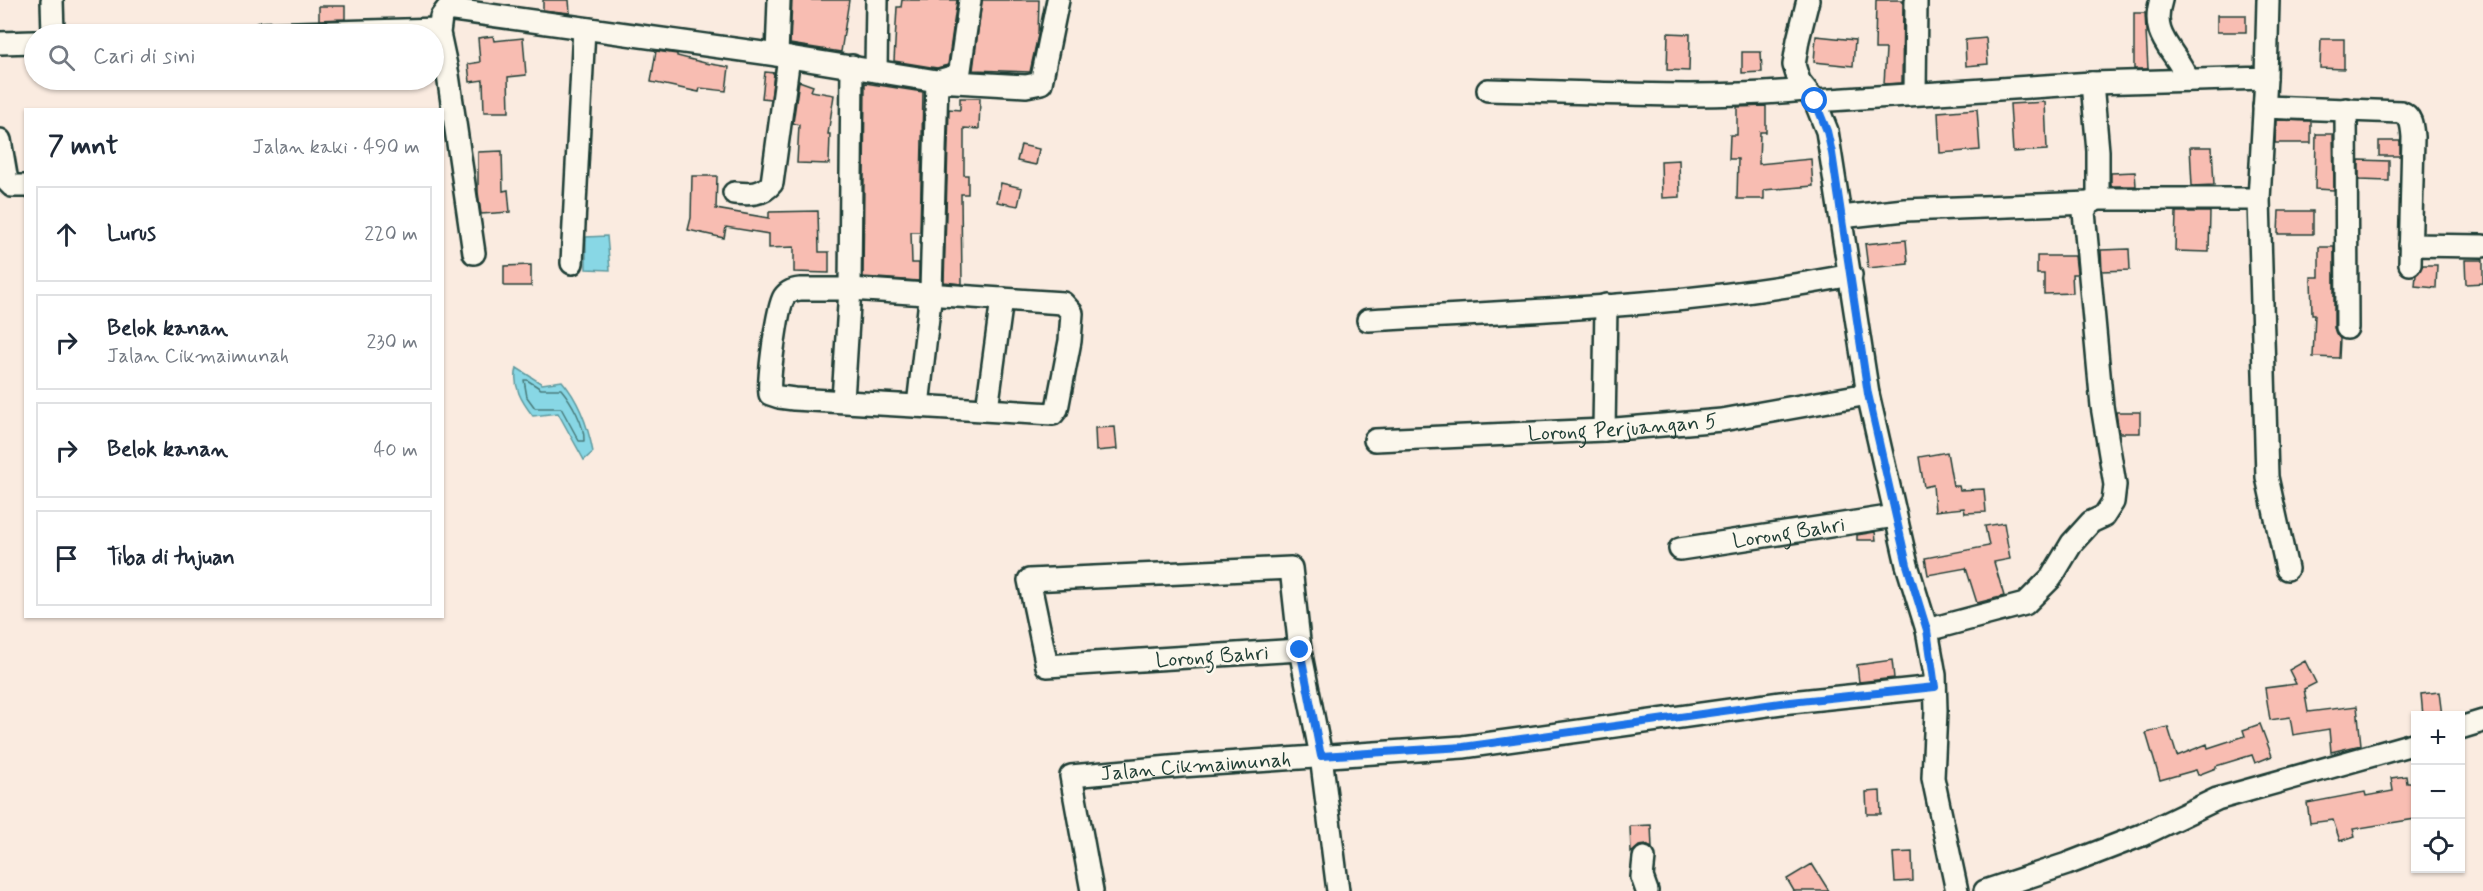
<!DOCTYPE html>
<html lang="id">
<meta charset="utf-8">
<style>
body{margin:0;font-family:Mynerve,sans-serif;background:#f6f6f7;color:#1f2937}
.controls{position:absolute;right:18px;bottom:18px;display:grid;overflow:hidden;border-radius:0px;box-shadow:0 2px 4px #0004}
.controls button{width:54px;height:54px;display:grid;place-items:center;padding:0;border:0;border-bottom:2px solid #e0e1e3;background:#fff;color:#1f2937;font:30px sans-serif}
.stop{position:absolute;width:18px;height:18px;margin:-14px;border:4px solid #1a73e8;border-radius:50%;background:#fff}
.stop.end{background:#1a73e8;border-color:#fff;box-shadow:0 2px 6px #0008}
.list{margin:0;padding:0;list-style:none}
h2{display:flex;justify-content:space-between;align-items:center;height:78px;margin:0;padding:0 24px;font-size:26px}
h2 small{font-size:20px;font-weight:400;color:#747a83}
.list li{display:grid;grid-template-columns:39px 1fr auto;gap:18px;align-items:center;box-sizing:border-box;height:96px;margin:0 12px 12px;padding:0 12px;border:2px solid #e0e1e3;border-radius:0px}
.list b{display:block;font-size:22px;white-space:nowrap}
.list p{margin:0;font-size:20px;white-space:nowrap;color:#747a83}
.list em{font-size:20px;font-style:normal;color:#747a83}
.icon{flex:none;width:33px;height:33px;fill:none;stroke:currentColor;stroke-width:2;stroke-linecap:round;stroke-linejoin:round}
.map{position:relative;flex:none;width:2483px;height:891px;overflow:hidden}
.search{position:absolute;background:#fff;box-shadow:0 2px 4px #0004;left:24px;top:24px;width:420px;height:66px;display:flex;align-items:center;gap:15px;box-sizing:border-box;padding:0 21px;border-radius:33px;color:#747a83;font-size:22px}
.panel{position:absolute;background:#fff;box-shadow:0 2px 4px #0004;left:24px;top:108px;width:420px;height:510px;border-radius:0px}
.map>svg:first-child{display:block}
.water{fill:#88d7e5;stroke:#5e999e;stroke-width:1.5}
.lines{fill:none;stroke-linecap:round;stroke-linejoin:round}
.shore{stroke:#497b7b;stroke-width:1.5}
.building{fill:#f8bdb2;stroke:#1f3d34;stroke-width:1.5}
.street-casing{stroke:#1f3d34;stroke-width:26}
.street{stroke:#fbf7ec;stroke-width:21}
.route{stroke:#1a73e8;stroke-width:8}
.labels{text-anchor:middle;stroke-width:5;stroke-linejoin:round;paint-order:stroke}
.street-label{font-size:21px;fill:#1f3d34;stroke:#fbf7ec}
</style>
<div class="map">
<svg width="2483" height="891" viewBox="0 0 2483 891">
<rect width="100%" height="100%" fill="#faebe0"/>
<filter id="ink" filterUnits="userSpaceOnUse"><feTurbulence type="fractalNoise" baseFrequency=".0167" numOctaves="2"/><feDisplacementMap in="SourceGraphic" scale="12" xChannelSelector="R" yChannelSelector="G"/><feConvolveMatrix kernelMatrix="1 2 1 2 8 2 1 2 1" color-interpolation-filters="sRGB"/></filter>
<g filter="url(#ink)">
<!-- water -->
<path class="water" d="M 607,236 L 610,270 L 586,269 L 586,237 Z
M 517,368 L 542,384 L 562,381 C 580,402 588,426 593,452 L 584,460 L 558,413 L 533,416 C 522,402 512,386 517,368 Z"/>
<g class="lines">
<!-- shore -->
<path class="shore" d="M 524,380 L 527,380 L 541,389 L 561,389 C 571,401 585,425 584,441 L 579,441 L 561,408 L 535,408 L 527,397 Z"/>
</g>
<!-- building -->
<path class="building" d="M 543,0 L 569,0 L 570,13 L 543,10 Z
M 792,0 L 849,0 L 841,52 L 790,44 Z
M 902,0 L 957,0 L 948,65 L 937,68 L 894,61 L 897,7 L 901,7 Z
M 982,0 L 1039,0 L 1038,35 L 1030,72 L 973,70 Z
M 1876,0 L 1903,0 L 1902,83 L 1884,84 L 1886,49 L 1875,49 Z
M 319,6 L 345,6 L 345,19 L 319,20 Z
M 2134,13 L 2145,13 L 2148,69 L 2134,69 Z
M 2217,15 L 2246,15 L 2246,32 L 2217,32 Z
M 1668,33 L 1690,34 L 1689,71 L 1667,70 Z
M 493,36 L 494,41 L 523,38 L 526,75 L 508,77 L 509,112 L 484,112 L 483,80 L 470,82 L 468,64 L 480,62 L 478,38 Z
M 1816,36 L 1855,40 L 1853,66 L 1814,62 Z
M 1986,38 L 1988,64 L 1966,66 L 1965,40 Z
M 2321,39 L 2344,39 L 2344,69 L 2320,68 Z
M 656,51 L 677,54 L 677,56 L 705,63 L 729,67 L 726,91 L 700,88 L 699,92 L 651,82 Z
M 1742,52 L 1761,52 L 1762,72 L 1742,73 Z
M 765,72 L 774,73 L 771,99 L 762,98 Z
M 799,81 L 813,86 L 811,91 L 834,95 L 828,134 L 830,134 L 829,164 L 797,163 L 799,125 L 793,123 Z
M 865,83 L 923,92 L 920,232 L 911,232 L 912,263 L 919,263 L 919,281 L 863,277 Z
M 960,98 L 980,98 L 979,129 L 964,128 L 964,175 L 968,175 L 968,194 L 961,194 L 962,284 L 944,282 L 949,109 L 960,110 Z
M 2045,102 L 2047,150 L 2013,152 L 2010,104 Z
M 1766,106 L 1766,132 L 1760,132 L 1759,164 L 1811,159 L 1813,186 L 1764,190 L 1764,199 L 1737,199 L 1738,159 L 1729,159 L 1730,135 L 1737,135 L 1737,107 Z
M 1977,109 L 1980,150 L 1940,153 L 1938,112 Z
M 2276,120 L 2311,121 L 2311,143 L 2275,143 Z
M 2316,134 L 2333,134 L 2334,190 L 2315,189 Z
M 2379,141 L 2400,141 L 2400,156 L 2379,156 Z
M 1021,145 L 1039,149 L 1036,165 L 1017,161 Z
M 2190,147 L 2212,147 L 2214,185 L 2192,186 Z
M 502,151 L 503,191 L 508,190 L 510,212 L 481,214 L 478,192 L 478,152 Z
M 1679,160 L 1680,197 L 1662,198 L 1661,161 Z
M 2359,160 L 2389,161 L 2389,181 L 2359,180 Z
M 2135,172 L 2136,186 L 2111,186 L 2111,173 Z
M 692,176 L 717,176 L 716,209 L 769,218 L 769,212 L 818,211 L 819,252 L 829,252 L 829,273 L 794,272 L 794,247 L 769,248 L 769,234 L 726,227 L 724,238 L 688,230 L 691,218 Z
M 1001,183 L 1022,188 L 1018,206 L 997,202 Z
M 2279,211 L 2313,211 L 2313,234 L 2278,234 Z
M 2176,212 L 2210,212 L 2209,252 L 2175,251 Z
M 1906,240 L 1908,264 L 1868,268 L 1865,244 Z
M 2319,247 L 2334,247 L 2334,328 L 2340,339 L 2339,358 L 2313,357 L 2315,314 L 2312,314 L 2311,277 L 2319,277 Z
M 2129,249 L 2130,270 L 2102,271 L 2101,250 Z
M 2037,256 L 2075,256 L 2077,274 L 2072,274 L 2073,293 L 2044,294 L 2044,274 L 2037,274 Z
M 2465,260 L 2483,260 L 2483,283 L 2466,284 Z
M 531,265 L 531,286 L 504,286 L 504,266 Z
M 2423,265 L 2437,265 L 2436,288 L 2415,286 L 2416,275 Z
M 2116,412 L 2140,412 L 2140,433 L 2119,433 Z
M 1115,427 L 1117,449 L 1096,451 L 1095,428 Z
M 1947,452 L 1953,486 L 1959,486 L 1960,490 L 1984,489 L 1986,512 L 1965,513 L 1964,508 L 1935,511 L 1933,485 L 1924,487 L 1919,457 Z
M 2004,523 L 2010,559 L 1994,562 L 2004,596 L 1977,603 L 1966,568 L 1928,575 L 1925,558 L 1989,546 L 1985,526 Z
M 1875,532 L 1876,540 L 1857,540 L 1857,535 Z
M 1892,660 L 1894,678 L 1859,682 L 1857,665 Z
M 2305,661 L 2316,683 L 2304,689 L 2308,712 L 2357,706 L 2361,745 L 2331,752 L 2329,729 L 2293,735 L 2290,717 L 2270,720 L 2265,688 L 2296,684 L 2289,670 Z
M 2439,692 L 2442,716 L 2423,716 L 2421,694 Z
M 2260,724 L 2272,756 L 2255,763 L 2252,755 L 2216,766 L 2216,768 L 2198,775 L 2196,770 L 2160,780 L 2146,733 L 2168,727 L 2177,756 L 2207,744 L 2208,748 L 2245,736 L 2243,730 Z
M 2406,776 L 2407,783 L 2415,783 L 2415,819 L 2353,829 L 2355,836 L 2340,841 L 2333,820 L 2310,823 L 2307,803 L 2365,792 L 2366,796 L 2393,791 L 2391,778 Z
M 1880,791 L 1881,814 L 1867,814 L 1866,792 Z
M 1651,825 L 1652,848 L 1646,845 L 1639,846 L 1631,853 L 1630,826 Z
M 1912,852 L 1913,881 L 1895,882 L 1893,853 Z
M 1812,864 L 1829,891 L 1794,891 L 1787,879 Z"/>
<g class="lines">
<!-- street casing -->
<g class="street-casing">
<g id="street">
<path d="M 52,0 L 53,34"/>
<path d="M 1808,0 L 1798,40 L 1794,65 L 1799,81 L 1815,101 L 1827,131 L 1868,394 L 1907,565 L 1927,630 L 1935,675 L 1936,711 L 1933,778 L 1957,891"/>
<path d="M 2161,0 C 2149,38 2176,49 2188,80"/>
<path d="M 262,34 L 439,29"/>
<path d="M 0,43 L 34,42"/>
<path d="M 777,55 L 779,0"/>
<path d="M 876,70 L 877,0"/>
<path d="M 2266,78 L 2259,199 L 2267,477 L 2287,569"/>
<path d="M 2092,83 L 2098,151 L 2098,199"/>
<path d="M 1488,90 C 1594,92 1700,100 1805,90"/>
<path d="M 1915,94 L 1916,0"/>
<path d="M 1815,101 L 2092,83 L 2266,78 L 2268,0"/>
<path d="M 2264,107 L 2401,112 C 2412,116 2412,127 2413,137 L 2410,264"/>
<path d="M 2346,109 L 2347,328"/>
<path d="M 0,140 L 7,181 L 12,186 L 26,186"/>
<path d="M 734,193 C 748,194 762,196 772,183 L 789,57"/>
<path d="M 1841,217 L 1905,210 L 2089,203"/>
<path d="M 2410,245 L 2483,246"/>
<path d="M 474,253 L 448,75 L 439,33 L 441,17 L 447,9 L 777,55 L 937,81 L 955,76 L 960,70 L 970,0"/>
<path d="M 572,263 L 584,29"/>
<path d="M 850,289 L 1063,303 L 1072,313 L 1070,341 L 1057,409 L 1053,414 L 794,399 L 779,397 L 770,394 C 768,380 777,308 784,297 C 788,291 793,290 800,289 Z"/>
<path d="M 1368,320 C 1529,311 1692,306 1851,275"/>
<path d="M 843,400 L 850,289 L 852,66"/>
<path d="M 918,406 L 931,291 L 937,81 L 1026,86 L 1041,83 L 1058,0"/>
<path d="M 987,409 L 1002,299"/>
<path d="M 1604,430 L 1606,305"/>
<path id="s1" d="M 1375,440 L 1604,430 L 1722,420 L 1868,394"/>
<path id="s2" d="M 1680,549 L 1895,516"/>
<path d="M 1291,568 L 1300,650 L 1047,666 L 1029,580 Z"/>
<path d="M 1927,630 L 2025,604 L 2051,578 L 2072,543 L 2091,522 L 2104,516 L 2113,502 L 2115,485 L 2102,406 L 2084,212 L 2089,203 L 2098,199 L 2259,199"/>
<path d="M 1300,650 L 1321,756 L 1338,891"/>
<path d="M 2460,728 L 2483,721"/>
<path d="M 1644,858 L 1642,877 L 1647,891"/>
<path id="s3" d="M 1092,891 L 1071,776 L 1181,766 L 1463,747 L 1781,703 L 1935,687"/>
<path d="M 1985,891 L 2067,864 L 2142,835 L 2217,799 L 2416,743"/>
</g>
</g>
<!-- street -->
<use href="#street" class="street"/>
</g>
</g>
<g class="lines" filter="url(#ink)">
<!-- route -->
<path class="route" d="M 1300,650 L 1321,756 L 1463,747 L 1781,703 L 1935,687 L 1927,630 L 1907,565 L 1868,394 L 1832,153 L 1827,131 L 1815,101"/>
</g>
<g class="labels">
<!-- street labels -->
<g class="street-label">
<text dy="7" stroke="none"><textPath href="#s1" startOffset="248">Lorong Perjuangan 5</textPath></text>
<text dy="7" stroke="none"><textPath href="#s2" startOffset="110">Lorong Bahri</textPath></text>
<text transform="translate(1212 656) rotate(-4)" y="7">Lorong Bahri</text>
<text dy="7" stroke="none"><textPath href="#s3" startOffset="242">Jalan Cikmaimunah</textPath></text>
</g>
</g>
</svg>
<div class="controls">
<button>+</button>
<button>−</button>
<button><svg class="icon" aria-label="locate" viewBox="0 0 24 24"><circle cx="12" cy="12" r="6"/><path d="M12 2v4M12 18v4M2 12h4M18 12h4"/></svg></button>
</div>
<div class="stop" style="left:1815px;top:101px"></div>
<div class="stop end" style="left:1300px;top:650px"></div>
<div class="search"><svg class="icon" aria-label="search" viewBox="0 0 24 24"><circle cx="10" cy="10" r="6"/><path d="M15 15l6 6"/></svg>Cari di sini</div>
<section class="panel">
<h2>7 mnt<small>Jalan kaki · 490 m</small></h2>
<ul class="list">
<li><svg class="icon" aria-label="ahead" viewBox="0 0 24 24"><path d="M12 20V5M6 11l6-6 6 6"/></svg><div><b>Lurus</b></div><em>220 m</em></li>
<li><svg class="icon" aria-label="right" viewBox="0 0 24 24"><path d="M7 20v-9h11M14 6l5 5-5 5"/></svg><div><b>Belok kanan</b><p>Jalan Cikmaimunah</p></div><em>230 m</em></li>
<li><svg class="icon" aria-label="right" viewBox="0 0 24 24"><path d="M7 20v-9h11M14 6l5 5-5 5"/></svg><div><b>Belok kanan</b></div><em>40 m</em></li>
<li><svg class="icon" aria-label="arrive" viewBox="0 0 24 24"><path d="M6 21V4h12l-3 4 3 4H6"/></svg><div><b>Tiba di tujuan</b></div></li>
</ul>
</section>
</div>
